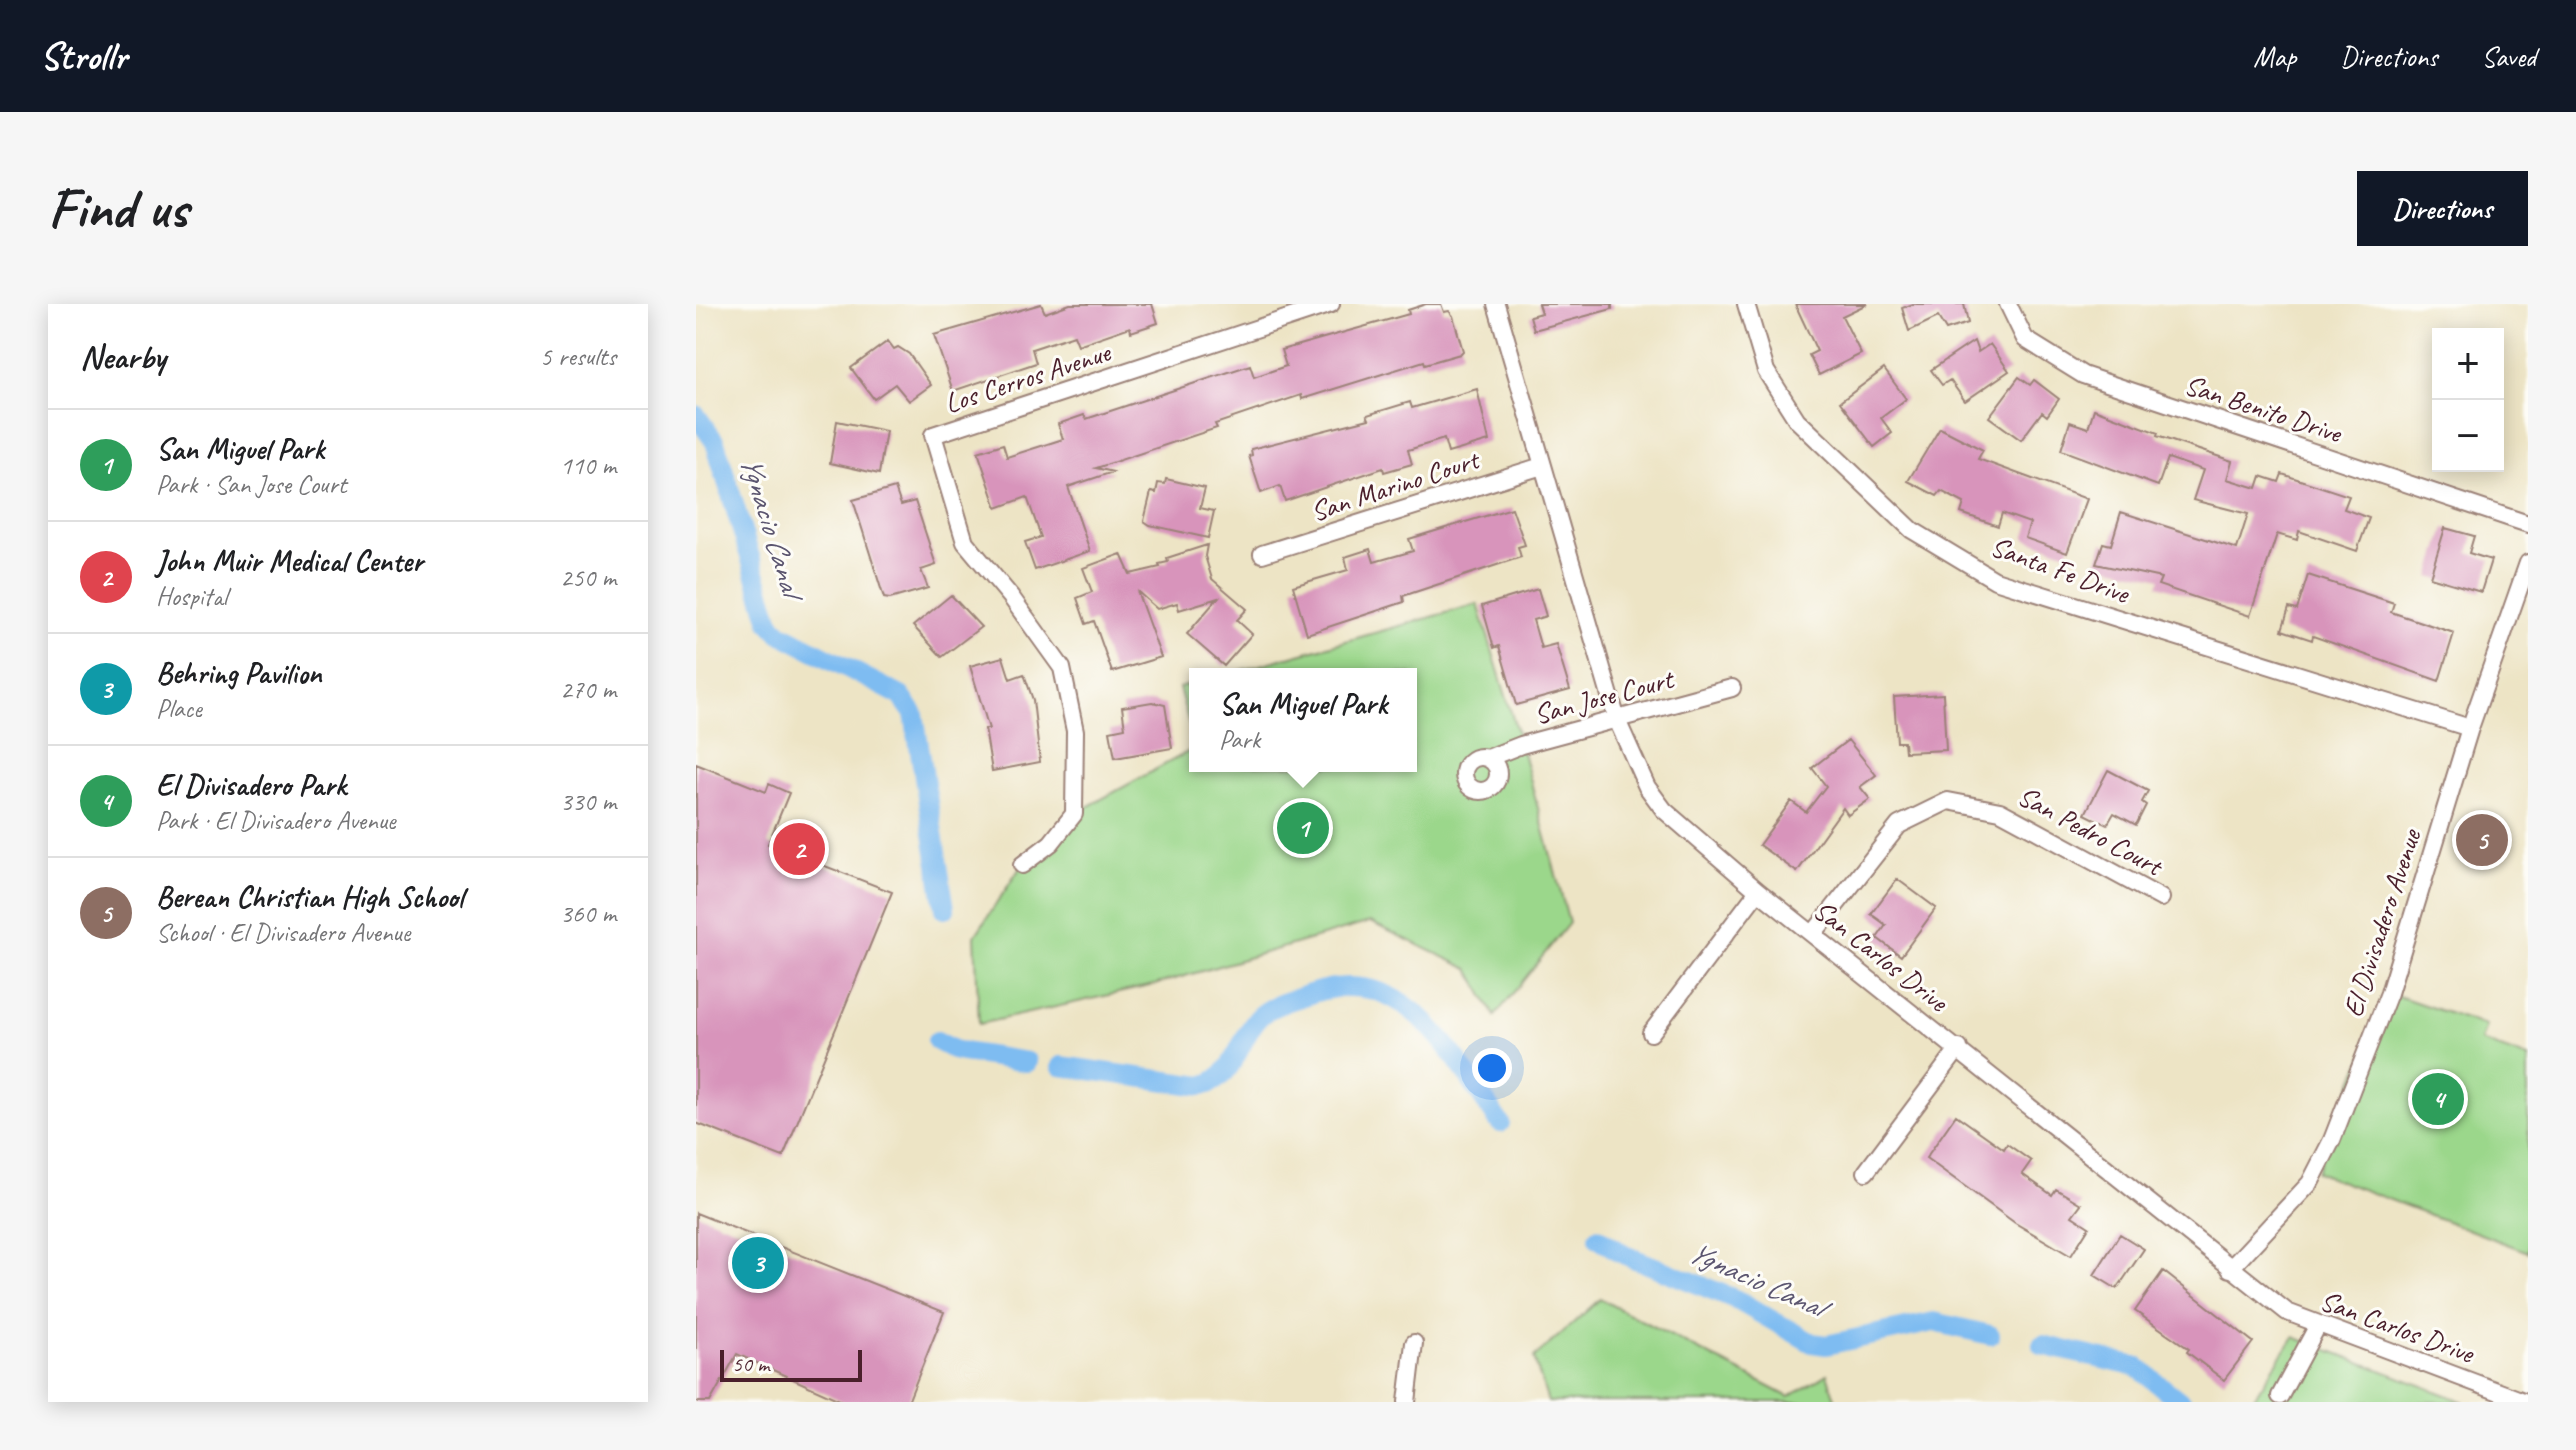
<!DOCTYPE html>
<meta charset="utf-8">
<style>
body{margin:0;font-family:Caveat,sans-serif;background:#f6f6f6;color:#202124}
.controls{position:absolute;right:24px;top:24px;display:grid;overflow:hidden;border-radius:0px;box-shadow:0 4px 20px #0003}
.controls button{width:72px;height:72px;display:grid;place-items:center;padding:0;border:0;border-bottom:2px solid #e0e0e0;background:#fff;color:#202124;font:40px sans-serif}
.scale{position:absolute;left:24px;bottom:20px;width:142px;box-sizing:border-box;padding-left:8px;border:4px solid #4a1f2b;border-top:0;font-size:22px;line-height:28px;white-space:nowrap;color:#4a1f2b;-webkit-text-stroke:6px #fdfcf7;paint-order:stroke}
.you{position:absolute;left:796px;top:764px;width:28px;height:28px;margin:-20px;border:6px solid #fff;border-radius:50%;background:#1a73e8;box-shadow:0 0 0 12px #1a73e833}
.badge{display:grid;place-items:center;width:52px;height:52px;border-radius:50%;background:#111827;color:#fff;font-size:26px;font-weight:700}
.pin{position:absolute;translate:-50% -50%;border:4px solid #fff;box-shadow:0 2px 8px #0006}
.popup{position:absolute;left:493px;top:364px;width:228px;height:104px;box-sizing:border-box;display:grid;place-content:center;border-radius:0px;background:#fff;filter:drop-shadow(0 2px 6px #0005);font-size:26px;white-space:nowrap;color:#757577}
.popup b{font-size:30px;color:#202124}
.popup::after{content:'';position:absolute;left:50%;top:100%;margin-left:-16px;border:16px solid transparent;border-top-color:#fff}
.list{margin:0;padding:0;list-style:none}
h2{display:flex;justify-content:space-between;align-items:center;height:104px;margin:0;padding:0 32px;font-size:34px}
h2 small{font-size:26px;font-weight:400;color:#757577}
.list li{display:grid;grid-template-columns:52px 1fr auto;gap:24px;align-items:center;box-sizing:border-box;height:112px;padding:0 32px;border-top:2px solid #e0e0e0}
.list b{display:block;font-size:30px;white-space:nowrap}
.list p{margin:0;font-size:26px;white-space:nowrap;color:#757577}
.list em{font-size:26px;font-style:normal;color:#757577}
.map{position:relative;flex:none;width:1832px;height:1098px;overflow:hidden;border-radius:0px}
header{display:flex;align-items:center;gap:48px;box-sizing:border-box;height:112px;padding:0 40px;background:#111827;color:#fff}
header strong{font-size:38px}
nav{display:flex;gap:44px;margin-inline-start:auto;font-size:28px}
.intro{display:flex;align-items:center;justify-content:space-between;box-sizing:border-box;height:192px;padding:0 48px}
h1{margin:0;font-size:56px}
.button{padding:20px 36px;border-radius:0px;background:#111827;color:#fff;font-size:28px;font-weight:700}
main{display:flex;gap:48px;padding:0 48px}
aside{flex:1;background:#fff;border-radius:0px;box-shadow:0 4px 20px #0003}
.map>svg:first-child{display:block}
.green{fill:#9bd78b;stroke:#727b5b;stroke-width:2}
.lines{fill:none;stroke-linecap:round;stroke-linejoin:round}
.canal{stroke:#7ebcf1;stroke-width:20}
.building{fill:#d894bb}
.street-casing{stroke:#9c8278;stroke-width:20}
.street{stroke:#fff;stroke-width:16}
.labels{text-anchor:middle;stroke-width:6;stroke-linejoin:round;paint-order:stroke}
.street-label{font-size:28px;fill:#4a1f2b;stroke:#fdfcf7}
.water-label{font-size:30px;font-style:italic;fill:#5c5670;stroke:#fdfcf7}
</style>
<header>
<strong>Strollr</strong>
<nav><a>Map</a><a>Directions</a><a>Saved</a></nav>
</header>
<div class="intro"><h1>Find us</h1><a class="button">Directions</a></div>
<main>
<aside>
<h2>Nearby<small>5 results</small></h2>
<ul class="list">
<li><span class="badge" style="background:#2e9e5b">1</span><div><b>San Miguel Park</b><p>Park · San Jose Court</p></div><em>110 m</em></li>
<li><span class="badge" style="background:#e0444e">2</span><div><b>John Muir Medical Center</b><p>Hospital</p></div><em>250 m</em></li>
<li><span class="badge" style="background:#0f9aa8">3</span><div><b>Behring Pavilion</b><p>Place</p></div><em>270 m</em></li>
<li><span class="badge" style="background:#2e9e5b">4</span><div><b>El Divisadero Park</b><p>Park · El Divisadero Avenue</p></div><em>330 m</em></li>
<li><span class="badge" style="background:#8d6e63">5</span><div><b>Berean Christian High School</b><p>School · El Divisadero Avenue</p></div><em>360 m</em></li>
</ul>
</aside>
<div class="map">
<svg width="1832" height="1098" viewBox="0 0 1832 1098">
<rect width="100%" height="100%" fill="#fdfcf7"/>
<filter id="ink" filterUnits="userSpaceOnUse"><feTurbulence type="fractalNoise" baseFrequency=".0125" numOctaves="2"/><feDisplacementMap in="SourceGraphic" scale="16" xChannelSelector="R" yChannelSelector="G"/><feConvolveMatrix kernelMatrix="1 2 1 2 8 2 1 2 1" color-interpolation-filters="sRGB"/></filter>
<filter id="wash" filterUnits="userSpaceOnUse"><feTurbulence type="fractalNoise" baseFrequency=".006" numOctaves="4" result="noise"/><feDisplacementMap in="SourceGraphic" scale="32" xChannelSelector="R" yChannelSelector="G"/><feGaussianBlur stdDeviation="1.8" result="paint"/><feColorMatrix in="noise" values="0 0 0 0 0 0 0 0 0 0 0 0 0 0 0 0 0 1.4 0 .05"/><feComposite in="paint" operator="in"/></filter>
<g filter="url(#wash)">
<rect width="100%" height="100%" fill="#ede4c5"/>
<!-- green -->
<path class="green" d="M 782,300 L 825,441 L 873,619 L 799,712 L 773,665 L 674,618 L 458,681 L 283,720 L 279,632 L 326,561 L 378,510 L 499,444 L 499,462 L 715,462 L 715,370 L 532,370 Z
M 499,379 L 499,440 L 483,384 Z
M 1693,689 L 1790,722 L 1785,737 L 1832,754 L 1832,948 L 1620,868 Z
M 904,995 L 1093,1093 L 1131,1070 L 1140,1098 L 852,1098 L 838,1054 Z
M 1598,1033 L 1769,1098 L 1555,1098 Z"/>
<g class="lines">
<!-- canal -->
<path class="canal" d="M 0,111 L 19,138 L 74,318 L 84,329 L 205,392 L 218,410 L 249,605
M 241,737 L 260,747 L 331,758
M 365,762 L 506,782 C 539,774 542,737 562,714 C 575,700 600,695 617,689 C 714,658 757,754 804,819
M 902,934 L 929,951 L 1039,995 L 1116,1039 L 1130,1041 L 1238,1018 L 1294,1031
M 1346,1041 L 1441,1063 L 1485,1098"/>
</g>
<g id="blocks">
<!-- building -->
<path class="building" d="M 345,0 L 349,9 L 374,0 L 456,0 L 462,19 L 435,28 L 434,23 L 382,41 L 378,31 L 336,45 L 340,59 L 257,87 L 238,31 Z
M 730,0 L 745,0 L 748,8 L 753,7 L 757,12 L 767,47 L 764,50 L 729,60 L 728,57 L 606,95 L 605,91 L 519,120 L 521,124 L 400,164 L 417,168 L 372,183 L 394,247 L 339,266 L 329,238 L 345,233 L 331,193 L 301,204 L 282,148 L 307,140 L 311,153 L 367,135 L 362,120 L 388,111 L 390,115 L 554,61 L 558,73 L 590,62 L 585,46 L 713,10 L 712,6 Z
M 842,0 L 916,0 L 916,5 L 838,26 L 834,12 L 845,9 Z
M 1099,0 L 1171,0 L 1146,12 L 1165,50 L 1123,71 L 1113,51 L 1121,47 Z
M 1217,0 L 1268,0 L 1272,19 L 1250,26 L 1242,13 L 1213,27 L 1206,4 Z
M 192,37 L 198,45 L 202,43 L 213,50 L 235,81 L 213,97 L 199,80 L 178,95 L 155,64 Z
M 1278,37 L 1282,48 L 1294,40 L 1313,67 L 1269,97 L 1254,76 L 1246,81 L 1235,66 Z
M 1188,65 L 1210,95 L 1185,114 L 1196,129 L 1178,143 L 1144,98 Z
M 1323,73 L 1334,81 L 1338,76 L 1363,95 L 1351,112 L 1346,108 L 1325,136 L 1293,113 Z
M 781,85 L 793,137 L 752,149 L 748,135 L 712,146 L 716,160 L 688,168 L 687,164 L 589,197 L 584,182 L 565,189 L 553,152 L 556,151 L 555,145 L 673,115 L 671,111 L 714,98 L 716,104 Z
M 1398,105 L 1462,129 L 1461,132 L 1536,157 L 1531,175 L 1561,184 L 1565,172 L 1583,178 L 1586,170 L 1653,192 L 1648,205 L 1673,214 L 1661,247 L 1603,227 L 1601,236 L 1581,230 L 1554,312 L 1462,281 L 1465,274 L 1400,260 L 1407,239 L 1415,241 L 1425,208 L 1541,245 L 1552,210 L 1497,196 L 1507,166 L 1472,154 L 1462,182 L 1365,146 L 1374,118 L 1392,124 Z
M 141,117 L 190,127 L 183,170 L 134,159 Z
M 1244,124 L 1287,146 L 1282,155 L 1391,195 L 1371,249 L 1329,234 L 1334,219 L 1306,209 L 1302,222 L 1265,209 L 1268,199 L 1245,187 L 1241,192 L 1212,177 Z
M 470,175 L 509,184 L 504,204 L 518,207 L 512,234 L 454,221 L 448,217 L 455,188 L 460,189 L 462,179 L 469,180 Z
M 199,184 L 205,201 L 219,197 L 240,261 L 225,266 L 232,284 L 194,295 L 188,294 L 157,196 Z
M 816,204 L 829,241 L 822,243 L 825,253 L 707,292 L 708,298 L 611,330 L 597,282 L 652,266 L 649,253 L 674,245 L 678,258 L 717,247 L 713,235 Z
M 1749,224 L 1778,232 L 1773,249 L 1795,256 L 1785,288 L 1734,273 Z
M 511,241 L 509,252 L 516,275 L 551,305 L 541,316 L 556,330 L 528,362 L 491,330 L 522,294 L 483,306 L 481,299 L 461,305 L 441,287 L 465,353 L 416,368 L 398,317 L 390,320 L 381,294 L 396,288 L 387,264 L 425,250 L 434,270 L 464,263 L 463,260 L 472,258 L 471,254 Z
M 1612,271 L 1698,299 L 1695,308 L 1758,329 L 1743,377 L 1617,332 L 1616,336 L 1586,326 L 1593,304 L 1601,306 Z
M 842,285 L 850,312 L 837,316 L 845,344 L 860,340 L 874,386 L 820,401 L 803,342 L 798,344 L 786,302 Z
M 255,291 L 285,323 L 246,353 L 217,322 Z
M 307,353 L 314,375 L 328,370 L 337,396 L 344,458 L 296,467 L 289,425 L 293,425 L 274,362 Z
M 1247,390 L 1250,446 L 1209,448 L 1208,438 L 1201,438 L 1198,393 Z
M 456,398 L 469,401 L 476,444 L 419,454 L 414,427 L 429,424 L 426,403 Z
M 1152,436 L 1180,471 L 1164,483 L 1174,495 L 1152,511 L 1147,504 L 1101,568 L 1063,541 L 1095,497 L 1110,508 L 1130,482 L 1116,464 Z
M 0,460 L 70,488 L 73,480 L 93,489 L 72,540 L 196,588 L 87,853 L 0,819 Z
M 1412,466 L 1452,487 L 1446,498 L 1450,501 L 1440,521 L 1418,509 L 1411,521 L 1389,510 Z
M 1201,575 L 1240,604 L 1205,652 L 1181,634 L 1190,621 L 1175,610 Z
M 1260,811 L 1308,845 L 1311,840 L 1335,857 L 1326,870 L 1356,891 L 1360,885 L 1385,900 L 1376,912 L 1393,923 L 1375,952 L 1319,919 L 1230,854 Z
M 0,909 L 248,1008 L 212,1098 L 148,1098 L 41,1050 L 14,1098 L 0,1098 Z
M 1424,930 L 1448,945 L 1421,985 L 1398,971 Z
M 1467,967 L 1557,1038 L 1528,1076 L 1491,1048 L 1493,1045 L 1439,1007 Z"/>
</g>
</g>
<g filter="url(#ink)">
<use href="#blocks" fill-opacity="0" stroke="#9c8278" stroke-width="2"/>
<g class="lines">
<!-- street casing -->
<g class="street-casing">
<path id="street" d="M 800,0 L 921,416 L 951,483 L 968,506 L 1062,587 L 1591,1008 L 1830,1098
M 1050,0 L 1070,67 L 1101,116 L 1216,226 L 1299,276 L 1774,424
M 1312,0 L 1329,35 L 1387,71 L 1832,220
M 566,250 L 846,162
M768 470a17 17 0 1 1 34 0a17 17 0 1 1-34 0Z
M 792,454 L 825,441 L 1036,384
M 326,561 L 355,539 L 378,510 L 379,427 L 366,364 L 315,293 L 269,238 L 237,131 L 635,0
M 1117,630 L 1203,521 L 1252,497 L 1304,507 L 1465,594
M 955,729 L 1062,587
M 1170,868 L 1263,744
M 1534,965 L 1614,879 L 1636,836 L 1693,689 L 1774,424 L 1832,259
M 1584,1092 L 1622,1021
M 711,1098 L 718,1039"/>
</g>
<!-- street -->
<use href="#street" class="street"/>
</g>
</g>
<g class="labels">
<!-- street labels -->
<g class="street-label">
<text transform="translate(331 73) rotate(-18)" y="10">Los Cerros Avenue</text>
<text transform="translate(1567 104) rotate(18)" y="10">San Benito Drive</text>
<text transform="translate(698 181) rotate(-18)" y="10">San Marino Court</text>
<text transform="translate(1364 265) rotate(20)" y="10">Santa Fe Drive</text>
<text transform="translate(907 392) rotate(-15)" y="10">San Jose Court</text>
<text transform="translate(1394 526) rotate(28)" y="10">San Pedro Court</text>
<text transform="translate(1685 619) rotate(-72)" y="10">El Divisadero Avenue</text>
<text transform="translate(1185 651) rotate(38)" y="10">San Carlos Drive</text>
<text transform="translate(1701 1022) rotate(20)" y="10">San Carlos Drive</text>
</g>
<!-- water labels -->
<g class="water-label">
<text transform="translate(75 221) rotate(73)" y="10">Ygnacio Canal</text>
<text transform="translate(1060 975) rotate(24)" y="10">Ygnacio Canal</text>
</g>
</g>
</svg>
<div class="controls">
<button>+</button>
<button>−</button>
</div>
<div class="scale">50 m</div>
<div class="you"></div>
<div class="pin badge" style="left:607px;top:524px;background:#2e9e5b">1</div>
<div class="popup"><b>San Miguel Park</b>Park</div>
<div class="pin badge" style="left:103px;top:545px;background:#e0444e">2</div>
<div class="pin badge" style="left:62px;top:959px;background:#0f9aa8">3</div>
<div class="pin badge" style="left:1742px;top:795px;background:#2e9e5b">4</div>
<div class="pin badge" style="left:1786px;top:536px;background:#8d6e63">5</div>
</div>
</main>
